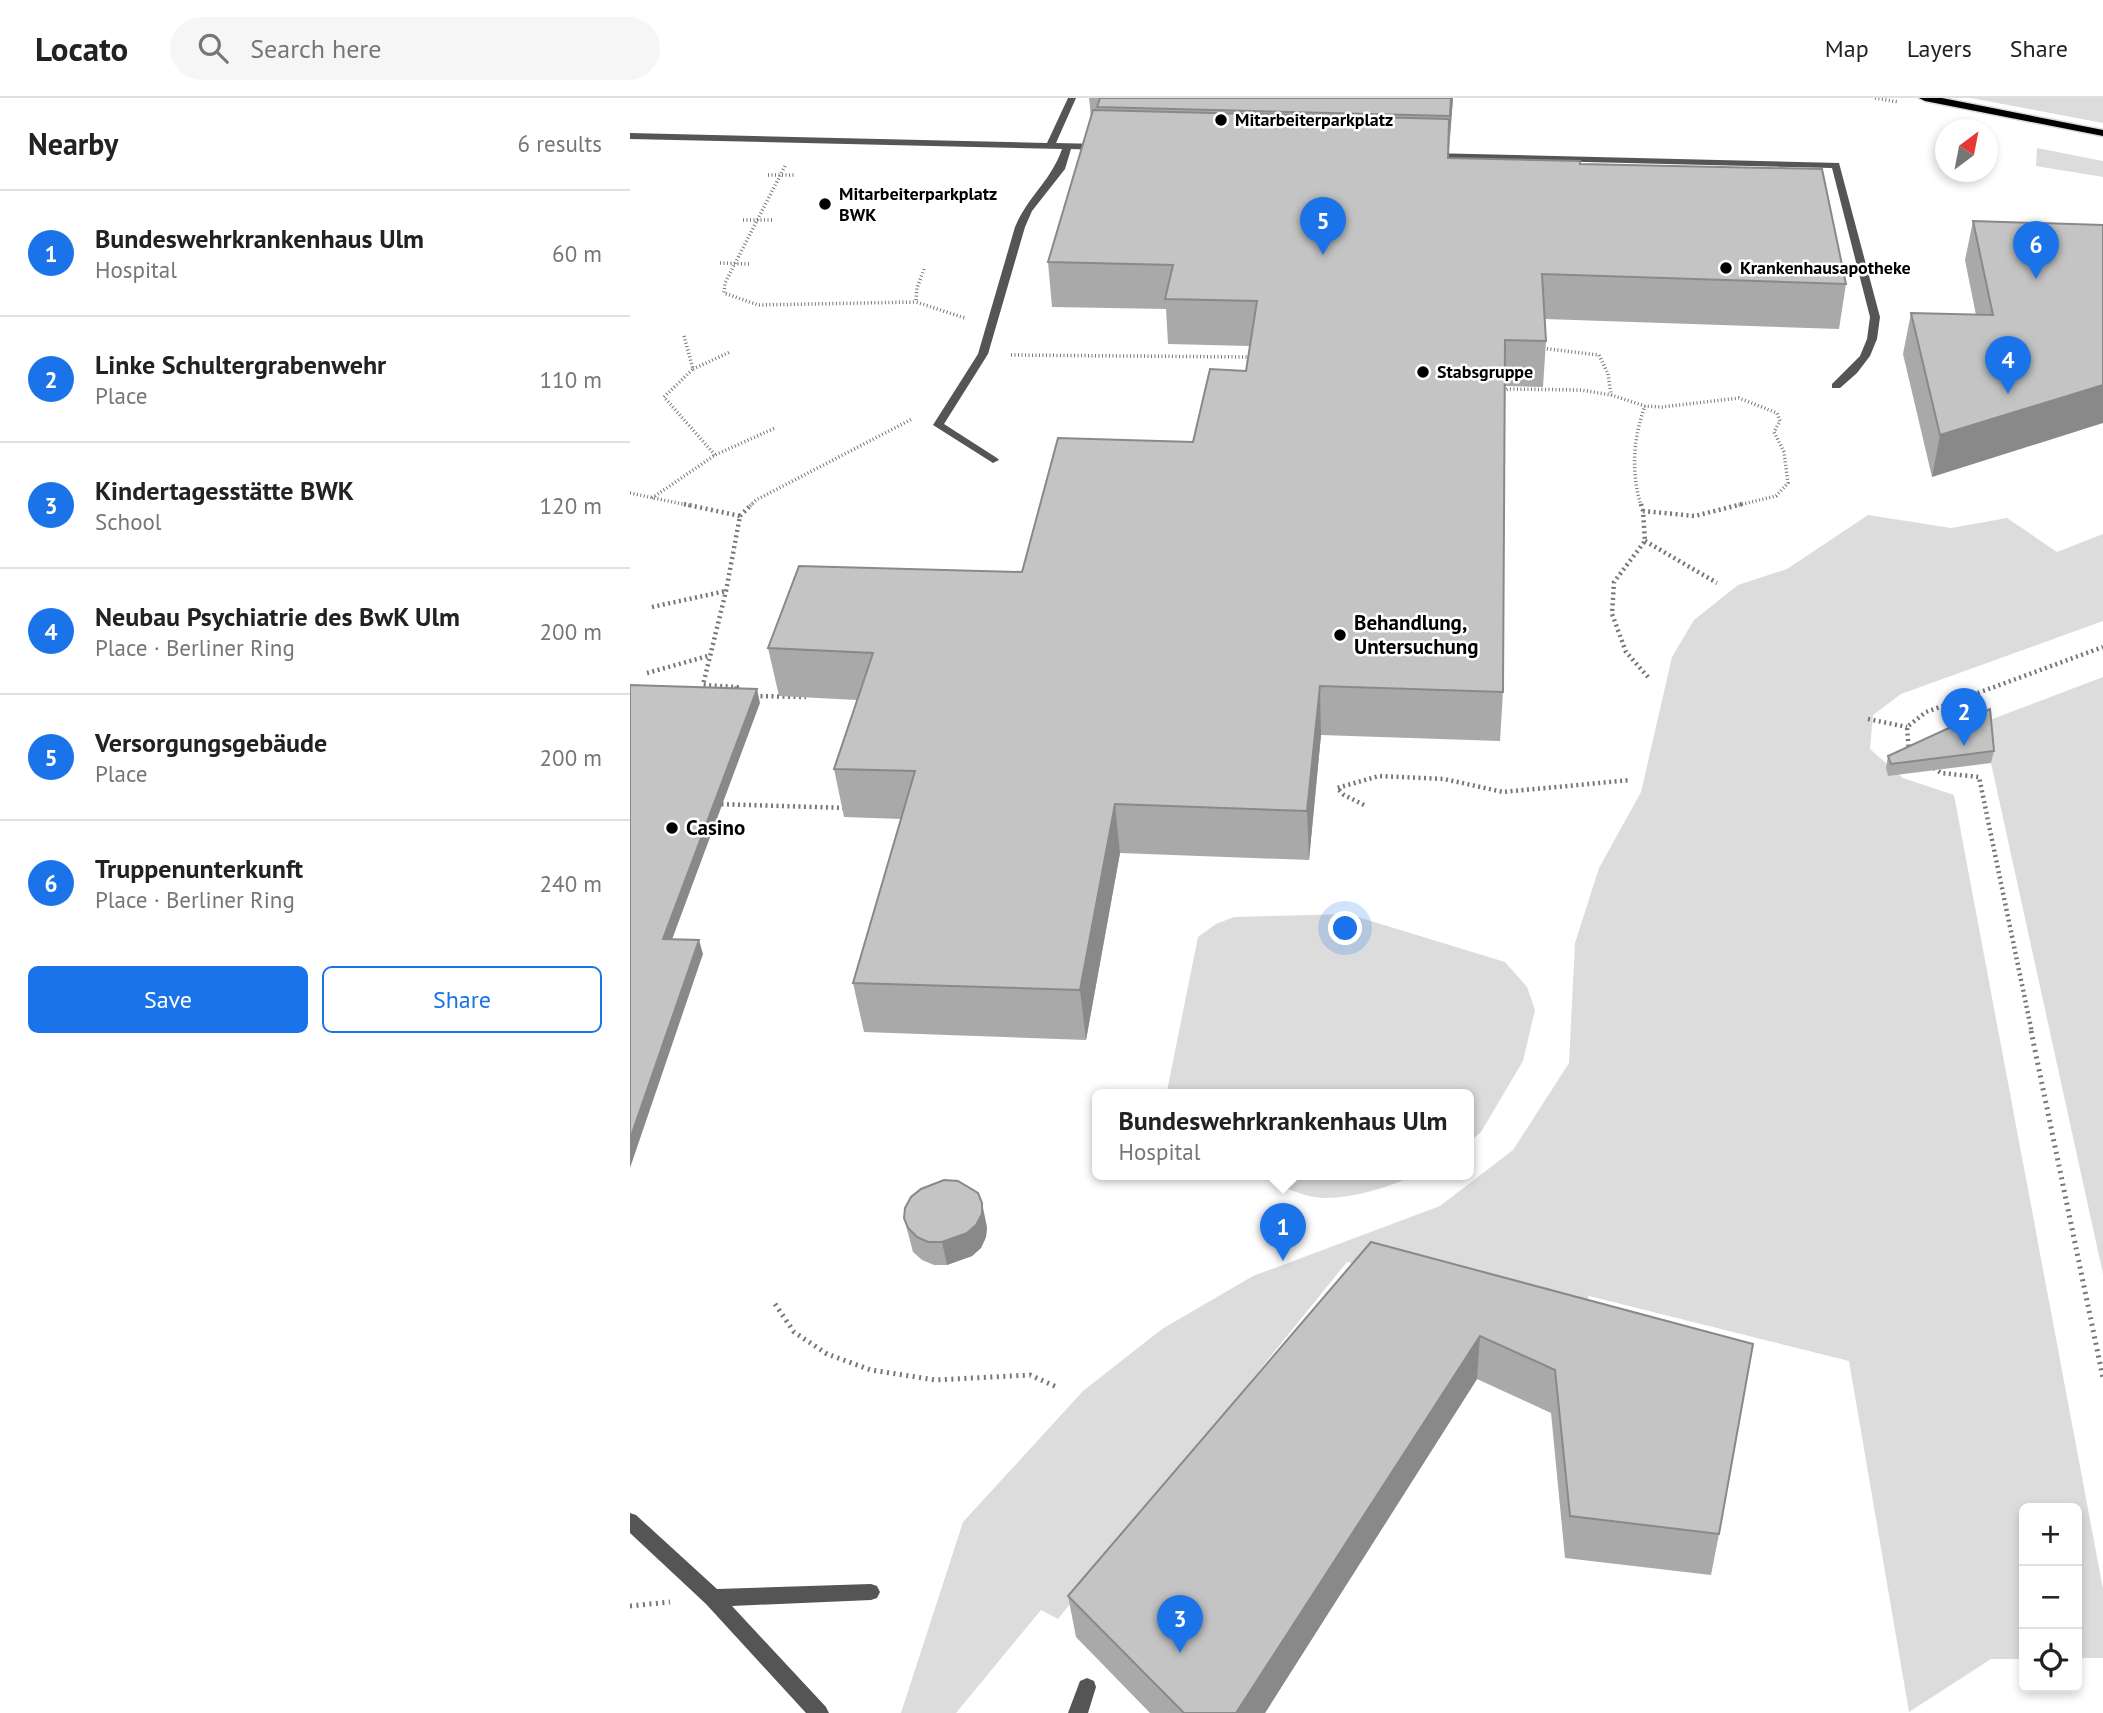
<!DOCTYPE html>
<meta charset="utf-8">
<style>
body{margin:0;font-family:"PT Sans",sans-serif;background:#f6f6f6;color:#222}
.controls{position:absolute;right:21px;bottom:21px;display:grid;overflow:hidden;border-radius:10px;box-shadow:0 4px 10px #0003}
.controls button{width:63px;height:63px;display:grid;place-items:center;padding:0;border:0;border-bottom:2px solid #e0e0e0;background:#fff;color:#222;font:35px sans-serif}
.compass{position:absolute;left:1305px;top:21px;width:63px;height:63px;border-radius:50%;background:#fff;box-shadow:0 4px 10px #0003;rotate:32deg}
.you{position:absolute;left:716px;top:831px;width:24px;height:24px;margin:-18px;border:5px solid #fff;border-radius:50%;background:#1a73e8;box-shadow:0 0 0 10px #1a73e833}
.badge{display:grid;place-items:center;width:46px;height:46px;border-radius:50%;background:#1a73e8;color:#fff;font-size:23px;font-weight:700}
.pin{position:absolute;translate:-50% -58px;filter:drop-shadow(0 2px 4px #0008)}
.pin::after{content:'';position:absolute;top:37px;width:24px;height:21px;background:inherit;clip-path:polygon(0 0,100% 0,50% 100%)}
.popup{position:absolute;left:462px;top:991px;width:382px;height:91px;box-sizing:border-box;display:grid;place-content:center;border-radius:10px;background:#fff;filter:drop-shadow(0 2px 5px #0005);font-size:23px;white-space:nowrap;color:#767676}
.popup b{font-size:26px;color:#222}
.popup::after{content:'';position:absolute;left:50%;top:100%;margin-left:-14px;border:14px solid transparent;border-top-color:#fff}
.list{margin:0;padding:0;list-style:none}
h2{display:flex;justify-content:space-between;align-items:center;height:91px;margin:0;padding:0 28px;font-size:30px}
h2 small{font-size:23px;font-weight:400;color:#767676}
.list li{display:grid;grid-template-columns:46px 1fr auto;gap:21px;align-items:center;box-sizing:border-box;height:126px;padding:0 28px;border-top:2px solid #e0e0e0}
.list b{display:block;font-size:26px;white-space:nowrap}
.list p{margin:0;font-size:23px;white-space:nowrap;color:#767676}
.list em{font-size:23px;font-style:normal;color:#767676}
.actions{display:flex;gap:14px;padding:21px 28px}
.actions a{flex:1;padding:16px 0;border:2px solid #1a73e8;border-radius:10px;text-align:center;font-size:24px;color:#1a73e8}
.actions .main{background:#1a73e8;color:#fff}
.icon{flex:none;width:38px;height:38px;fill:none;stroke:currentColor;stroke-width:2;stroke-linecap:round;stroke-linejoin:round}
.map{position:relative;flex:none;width:1473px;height:1615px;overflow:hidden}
header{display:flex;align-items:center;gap:42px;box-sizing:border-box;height:98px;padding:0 35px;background:#fff;border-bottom:2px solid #e0e0e0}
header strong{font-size:33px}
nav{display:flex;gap:38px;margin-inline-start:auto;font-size:24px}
.search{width:490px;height:63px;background:#f6f6f6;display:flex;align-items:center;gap:18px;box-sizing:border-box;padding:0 24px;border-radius:38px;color:#767676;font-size:26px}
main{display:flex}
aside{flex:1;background:#fff}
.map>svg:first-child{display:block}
.green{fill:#dcdcdc}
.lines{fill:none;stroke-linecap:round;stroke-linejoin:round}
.primary-casing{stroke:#dbdbdb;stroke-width:3}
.path-far2{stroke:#777;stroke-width:3.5;stroke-dasharray:1 2.5;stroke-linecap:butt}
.path-far1{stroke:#777;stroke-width:4.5;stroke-dasharray:2 3.5;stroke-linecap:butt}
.path{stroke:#777;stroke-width:5;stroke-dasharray:2 4.5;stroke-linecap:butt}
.service{fill:#555;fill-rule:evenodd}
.primary{fill:#000;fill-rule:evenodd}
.wall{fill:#a9a9a9}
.shaded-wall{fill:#898989}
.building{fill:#c4c4c4;stroke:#898989;stroke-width:2}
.poi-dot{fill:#000;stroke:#fff;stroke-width:2.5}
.labels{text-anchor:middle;stroke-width:5;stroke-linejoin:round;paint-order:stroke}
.far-poi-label{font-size:18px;font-weight:bold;fill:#000;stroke:#fff;text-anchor:start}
.poi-label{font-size:21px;font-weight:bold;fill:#000;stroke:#fff;text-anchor:start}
</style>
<header>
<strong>Locato</strong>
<div class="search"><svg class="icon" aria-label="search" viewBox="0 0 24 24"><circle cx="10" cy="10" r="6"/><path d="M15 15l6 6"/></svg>Search here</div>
<nav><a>Map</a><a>Layers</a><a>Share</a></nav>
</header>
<main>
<aside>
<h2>Nearby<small>6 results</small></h2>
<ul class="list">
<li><span class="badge">1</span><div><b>Bundeswehrkrankenhaus Ulm</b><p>Hospital</p></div><em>60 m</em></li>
<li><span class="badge">2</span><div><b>Linke Schultergrabenwehr</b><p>Place</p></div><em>110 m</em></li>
<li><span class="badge">3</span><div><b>Kindertagesstätte BWK</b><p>School</p></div><em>120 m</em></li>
<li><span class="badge">4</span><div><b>Neubau Psychiatrie des BwK Ulm</b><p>Place · Berliner Ring</p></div><em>200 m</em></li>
<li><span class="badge">5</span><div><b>Versorgungsgebäude</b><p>Place</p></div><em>200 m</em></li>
<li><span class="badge">6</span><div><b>Truppenunterkunft</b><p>Place · Berliner Ring</p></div><em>240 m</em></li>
</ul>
<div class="actions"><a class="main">Save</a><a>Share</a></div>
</aside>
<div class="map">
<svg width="1473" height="1615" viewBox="0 0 1473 1615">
<rect width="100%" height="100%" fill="#fff"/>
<!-- green -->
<path class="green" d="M 1341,0 L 1473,0 L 1473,25 Z
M 1407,50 L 1473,63 L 1473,79 L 1406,68 Z
M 1238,417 L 1321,430 L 1377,420 L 1427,454 L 1473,436 L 1473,523 L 1271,596 L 1243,617 L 1240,651 L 1273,680 L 1324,697 L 1473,1491 L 1473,1560 L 1447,1560 L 1447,1410 L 1394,1410 L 1394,1561 L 1361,1561 L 1279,1614 L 1219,1263 L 959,1198 L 950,1226 L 717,1164 L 428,1521 L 411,1512 L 326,1615 L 271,1615 L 333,1424 L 453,1293 L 532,1231 L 623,1178 L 810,1108 L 883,1052 L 939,965 L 945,845 L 969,770 L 1011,694 L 1042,559 L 1064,522 L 1108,487 L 1157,471 Z
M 1473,579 L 1473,1176 L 1361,665 L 1357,623 Z
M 718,816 L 875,864 L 897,889 L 905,912 L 893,963 L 851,1034 L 839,1044 L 838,997 L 540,997 L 537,993 L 568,839 L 586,826 L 604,819 Z
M 627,1077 L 786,1077 C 758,1089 726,1100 695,1100 C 673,1100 647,1086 627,1077 Z"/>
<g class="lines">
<!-- primary casing -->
<g class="primary-casing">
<path id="primary" d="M 1289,0 L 1312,0 L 1473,32 L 1473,38 L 1295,3 Z"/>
</g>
<!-- path-far2 -->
<path class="path-far2" d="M 1245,0 L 1268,4
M 155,68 L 95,185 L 94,195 L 128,207 L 286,204
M 138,77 L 164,77
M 113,122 L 143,122
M 90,165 L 119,166
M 294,171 L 287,190 L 286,204 L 335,220
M 54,238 L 63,271 L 34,299 L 85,357
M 910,250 L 969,257 L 978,276 L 981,297
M 381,257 L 621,259
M 63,271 L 100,254
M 870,294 L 878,291 L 951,292 L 981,297 L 1015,308 L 1032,309 L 1109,300 L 1147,315 L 1150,323 L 1144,334 L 1154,354 L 1158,385 L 1146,398 L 1105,408
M 0,395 L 62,408
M 22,400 L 85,357 L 145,330
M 120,408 L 126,402 L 282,321
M 1011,408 C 1001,375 1003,340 1015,308"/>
<!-- path-far1 -->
<path class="path-far1" d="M 54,406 L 110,418 L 96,493 L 73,587 L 107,589 L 104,596
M 1011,406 L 1013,413
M 110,418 L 122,406
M 1015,443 L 1087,485
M 22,509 L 96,493
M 17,575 L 78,558
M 1018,579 L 996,554 L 982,516 L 984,484 L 1015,443 L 1013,413 L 1065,418 L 1112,406
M 125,598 L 176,599
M 1238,621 L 1277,629
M 1279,654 L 1277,629 L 1296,614 L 1473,549
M 1304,670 L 1311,675 L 1349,679 L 1402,935
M 86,706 L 218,710
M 734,707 L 714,697 L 707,690 L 749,678 L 814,681 L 873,694 L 1001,682"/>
<!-- path -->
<path class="path" d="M 1401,933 L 1473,1280
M 145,1206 L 164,1234 L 197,1256 L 241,1272 L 305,1282 L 400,1277 L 429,1290
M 0,1508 L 40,1504"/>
<!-- service -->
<path class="service" d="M 438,0 L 446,0 L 426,45 L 471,46 L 476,49 L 471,52 L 441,51 L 435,71 L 402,113 L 395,129 L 358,256 L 314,326 L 367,360 L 369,362 L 363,365 L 303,327 L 348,256 L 385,129 C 398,98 421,83 432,51 L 0,41 L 0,35 L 417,45 Z
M 799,55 L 1209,65 L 1250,219 L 1247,241 L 1240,258 L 1227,275 L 1210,290 L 1202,290 L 1202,286 L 1230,258 L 1237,241 L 1240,219 L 1202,70 L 796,60 L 796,56 Z
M 0,1415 L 6,1417 L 87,1491 L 241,1486 L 247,1488 L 250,1494 L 247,1500 L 241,1502 L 102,1508 L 196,1609 L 199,1615 L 176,1615 L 76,1506 L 0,1435 Z
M 457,1580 L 464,1583 L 466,1589 L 458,1615 L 438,1615 L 450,1583 Z"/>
<!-- primary -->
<use href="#primary" class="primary"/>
</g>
<!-- wall -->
<path class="wall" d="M 459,0 L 823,0 L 818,60 L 950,66 L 1216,186 L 1209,231 L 915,221 L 916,243 L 913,289 L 875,288 L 873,594 L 870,643 L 691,637 L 679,762 L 490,755 L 456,942 L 234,934 L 223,885 L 271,721 L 214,719 L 204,671 L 227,602 L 149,598 L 138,550 L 392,474 L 563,344 L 616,273 L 620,248 L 538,246 L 536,211 L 422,209 L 418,164 L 461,19 Z
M 1343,123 L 1473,127 L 1302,379 L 1273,256 L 1281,215 L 1346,217 L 1335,162 Z
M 1364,653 L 1361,665 L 1258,678 L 1256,670 L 1258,658 Z
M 274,1120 L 357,1129 L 356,1139 L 351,1150 L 342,1158 L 317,1167 L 304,1167 L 292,1162 L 283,1154 Z
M 741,1144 L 1123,1246 L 1089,1436 L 1081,1477 L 935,1460 L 921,1315 L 847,1281 L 635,1615 L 520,1615 L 446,1539 L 438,1498 Z"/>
<!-- shaded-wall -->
<path class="shaded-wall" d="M 821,0 L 823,0 L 819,53 L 820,18 Z
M 1473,287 L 1473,325 L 1302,379 L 1310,337 Z
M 690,588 L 691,637 L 679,762 L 677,713 Z
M 127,591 L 130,605 L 37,855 L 33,841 Z
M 485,706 L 490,755 L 456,942 L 450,892 Z
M 69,842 L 73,856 L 0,1070 L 0,1041 Z
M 352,1105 L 357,1129 L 356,1139 L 351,1150 L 342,1158 L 317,1167 L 312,1144 Z
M 850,1238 L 847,1281 L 635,1615 L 606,1615 Z"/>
<!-- building -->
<path class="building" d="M 470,0 L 821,0 L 820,18 L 467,9 Z
M 463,12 L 819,21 L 818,60 L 950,63 L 950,66 L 1192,71 L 1216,186 L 912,176 L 916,243 L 875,242 L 873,594 L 690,588 L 677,713 L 485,706 L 450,892 L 223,885 L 285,673 L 204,671 L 243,555 L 138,550 L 169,468 L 392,474 L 428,340 L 563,344 L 580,271 L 616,273 L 627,203 L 535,201 L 543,167 L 418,164 Z
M 1343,123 L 1473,127 L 1473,287 L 1310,337 L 1281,215 L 1363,217 Z
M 0,587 L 127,591 L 33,841 L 69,842 L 0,1041 Z
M 1360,611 L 1364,653 L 1261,666 L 1258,658 Z
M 314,1082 L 328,1083 L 348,1095 L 352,1105 L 352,1116 L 346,1127 L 337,1135 L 312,1144 L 298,1144 L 287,1139 L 278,1130 L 274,1120 L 275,1110 L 281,1099 L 291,1091 Z
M 741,1144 L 1123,1246 L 1089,1436 L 940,1418 L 925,1272 L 850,1238 L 606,1615 L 554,1615 L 438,1498 Z"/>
<!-- markers -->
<g class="poi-dot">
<circle cx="591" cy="22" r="7"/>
<circle cx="195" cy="106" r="7"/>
<circle cx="1096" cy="170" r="7"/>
<circle cx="793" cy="274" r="7"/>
<circle cx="710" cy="537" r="7"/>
<circle cx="42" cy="730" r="7"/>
</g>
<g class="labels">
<!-- far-poi labels -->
<g class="far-poi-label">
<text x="605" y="28">Mitarbeiterparkplatz</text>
<text x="209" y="102">Mitarbeiterparkplatz<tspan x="209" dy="21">BWK</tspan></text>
<text x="1110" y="176">Krankenhausapotheke</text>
<text x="807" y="280">Stabsgruppe</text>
</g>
<!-- poi labels -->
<g class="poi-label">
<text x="724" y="532">Behandlung,<tspan x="724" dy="24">Untersuchung</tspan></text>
<text x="56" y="737">Casino</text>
</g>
</g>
</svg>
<div class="controls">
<button>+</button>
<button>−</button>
<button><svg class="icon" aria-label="locate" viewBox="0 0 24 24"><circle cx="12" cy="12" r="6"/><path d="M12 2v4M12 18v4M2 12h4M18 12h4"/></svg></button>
</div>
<svg class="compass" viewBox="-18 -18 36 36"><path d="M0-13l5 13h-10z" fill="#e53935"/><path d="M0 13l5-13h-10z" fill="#767676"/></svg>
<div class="you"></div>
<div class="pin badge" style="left:653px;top:1163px">1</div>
<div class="popup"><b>Bundeswehrkrankenhaus Ulm</b>Hospital</div>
<div class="pin badge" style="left:1334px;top:648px">2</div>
<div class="pin badge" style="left:550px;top:1555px">3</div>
<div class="pin badge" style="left:1378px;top:296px">4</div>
<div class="pin badge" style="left:693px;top:157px">5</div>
<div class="pin badge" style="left:1406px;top:181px">6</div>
</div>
</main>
